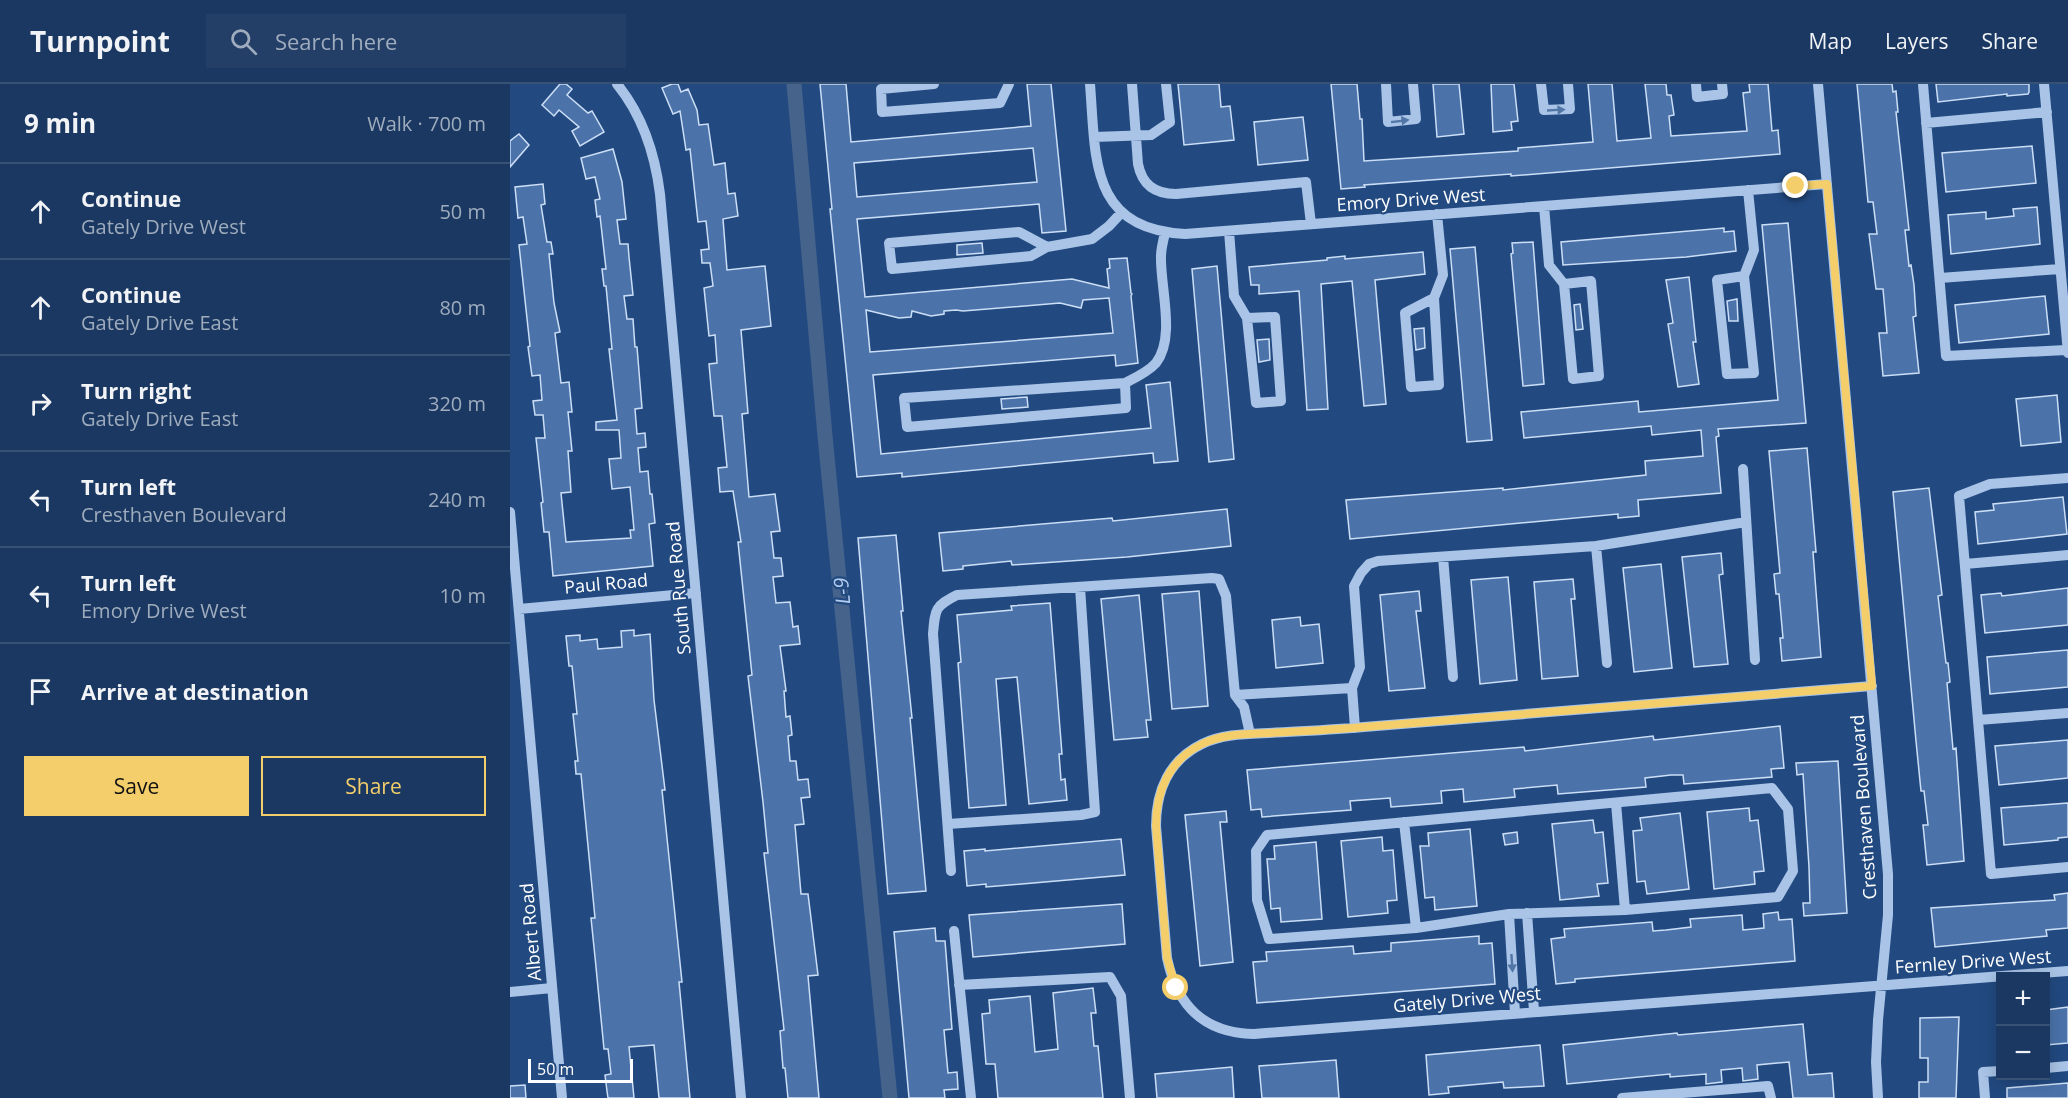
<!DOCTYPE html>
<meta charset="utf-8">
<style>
body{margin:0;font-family:"Open Sans",sans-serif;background:#233f67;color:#f1f3f6}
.controls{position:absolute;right:18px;bottom:18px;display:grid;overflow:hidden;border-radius:0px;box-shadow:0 3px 15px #0003}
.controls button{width:54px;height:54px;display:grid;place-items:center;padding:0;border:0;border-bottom:2px solid #385276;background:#1a3861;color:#f1f3f6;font:30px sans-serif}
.scale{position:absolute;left:18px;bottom:15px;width:105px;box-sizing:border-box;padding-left:6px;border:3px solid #fff;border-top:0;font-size:16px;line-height:21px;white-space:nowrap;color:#fff;-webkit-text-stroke:4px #224a81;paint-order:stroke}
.stop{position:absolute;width:18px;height:18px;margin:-14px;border:4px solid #f3ce6b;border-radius:50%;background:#fff}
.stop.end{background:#f3ce6b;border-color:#fff;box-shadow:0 2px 6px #0008}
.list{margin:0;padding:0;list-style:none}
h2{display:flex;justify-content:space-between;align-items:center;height:78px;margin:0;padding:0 24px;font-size:26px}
h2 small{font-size:20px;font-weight:400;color:#9facbd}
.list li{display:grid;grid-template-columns:39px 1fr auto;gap:18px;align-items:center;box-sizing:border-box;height:96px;padding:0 24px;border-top:2px solid #385276}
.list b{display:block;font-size:22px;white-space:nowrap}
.list p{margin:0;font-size:20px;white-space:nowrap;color:#9facbd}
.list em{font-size:20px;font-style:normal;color:#9facbd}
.actions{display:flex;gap:12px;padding:18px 24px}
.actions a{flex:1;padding:14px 0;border:2px solid #f3ce6b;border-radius:0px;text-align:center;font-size:21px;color:#f3ce6b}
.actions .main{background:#f3ce6b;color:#111}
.icon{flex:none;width:33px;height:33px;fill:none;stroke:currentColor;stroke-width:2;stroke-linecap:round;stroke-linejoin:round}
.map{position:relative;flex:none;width:1558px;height:1014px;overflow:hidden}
header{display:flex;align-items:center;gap:36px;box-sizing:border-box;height:84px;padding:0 30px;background:#1a3861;border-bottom:2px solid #385276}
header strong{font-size:28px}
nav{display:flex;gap:33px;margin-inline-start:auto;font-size:21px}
.search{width:420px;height:54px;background:#233f67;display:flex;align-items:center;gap:15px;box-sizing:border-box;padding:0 21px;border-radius:0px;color:#9facbd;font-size:22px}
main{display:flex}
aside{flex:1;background:#1a3861}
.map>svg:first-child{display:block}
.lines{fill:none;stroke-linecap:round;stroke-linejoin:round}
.canal{stroke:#46638c;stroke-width:15}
.building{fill:#4b73aa;stroke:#ccdef6;stroke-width:1.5;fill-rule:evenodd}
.minor{stroke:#a9c4e7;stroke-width:10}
.oneway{fill:#5175a5}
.route{stroke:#f3ce6b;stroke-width:8}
.labels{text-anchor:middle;stroke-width:4.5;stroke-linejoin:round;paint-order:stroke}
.street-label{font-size:18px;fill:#fff;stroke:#224a81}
.water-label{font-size:20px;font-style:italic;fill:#b4ceef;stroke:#224a81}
</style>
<header>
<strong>Turnpoint</strong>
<div class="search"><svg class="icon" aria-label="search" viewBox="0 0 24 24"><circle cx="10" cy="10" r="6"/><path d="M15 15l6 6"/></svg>Search here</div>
<nav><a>Map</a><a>Layers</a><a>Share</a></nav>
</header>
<main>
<aside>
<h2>9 min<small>Walk · 700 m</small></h2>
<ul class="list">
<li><svg class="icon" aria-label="ahead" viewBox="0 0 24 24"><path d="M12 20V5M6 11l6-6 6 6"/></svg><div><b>Continue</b><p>Gately Drive West</p></div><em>50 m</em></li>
<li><svg class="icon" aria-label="ahead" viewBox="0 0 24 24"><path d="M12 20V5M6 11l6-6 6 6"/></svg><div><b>Continue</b><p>Gately Drive East</p></div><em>80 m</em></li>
<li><svg class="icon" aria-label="right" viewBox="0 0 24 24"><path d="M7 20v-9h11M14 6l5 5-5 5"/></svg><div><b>Turn right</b><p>Gately Drive East</p></div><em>320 m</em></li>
<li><svg class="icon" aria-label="left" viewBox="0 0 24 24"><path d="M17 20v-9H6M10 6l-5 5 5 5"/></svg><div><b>Turn left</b><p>Cresthaven Boulevard</p></div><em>240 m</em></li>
<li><svg class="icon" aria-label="left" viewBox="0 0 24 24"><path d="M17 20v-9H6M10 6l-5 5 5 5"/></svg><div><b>Turn left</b><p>Emory Drive West</p></div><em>10 m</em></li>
<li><svg class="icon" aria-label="arrive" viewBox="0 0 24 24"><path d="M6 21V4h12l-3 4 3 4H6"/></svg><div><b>Arrive at destination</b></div></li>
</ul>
<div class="actions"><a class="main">Save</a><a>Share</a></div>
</aside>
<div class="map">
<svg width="1558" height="1014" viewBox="0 0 1558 1014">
<rect width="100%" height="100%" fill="#224a81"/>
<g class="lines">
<!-- canal -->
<path class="canal" d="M 284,0 L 315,352 L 380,1014"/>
</g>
<!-- building -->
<path class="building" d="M 50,0 L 56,0 L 62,5 L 57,11 L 78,29 L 82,27 L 94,48 L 70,62 L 62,47 L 69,43 L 49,26 L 44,32 L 32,21 Z
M 162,0 L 168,0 L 171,8 L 178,5 L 187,26 L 189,41 L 198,40 L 204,81 L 215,79 L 218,110 L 225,109 L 228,132 L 213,135 L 217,186 L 255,182 L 261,242 L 231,246 L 238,329 L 232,330 L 239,413 L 265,410 L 270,447 L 261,448 L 264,474 L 271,474 L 273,492 L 263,493 L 266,519 L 280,518 L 283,543 L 288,542 L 290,560 L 270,562 L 276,607 L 274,607 L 276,633 L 280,632 L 282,651 L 278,652 L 280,677 L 286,677 L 288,696 L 298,695 L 300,713 L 291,714 L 294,740 L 285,741 L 291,810 L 298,810 L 308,891 L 298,892 L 309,1014 L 278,1014 L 275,984 L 273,984 L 270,947 L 274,946 L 254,769 L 258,769 L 253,718 L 238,592 L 242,591 L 228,458 L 231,458 L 223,407 L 210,408 L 208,384 L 217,383 L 212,332 L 204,332 L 201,302 L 199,280 L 207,279 L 205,251 L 199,252 L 194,204 L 203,202 L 200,179 L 192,179 L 191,166 L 199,165 L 196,137 L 188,138 L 180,65 L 176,66 L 170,27 L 163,30 L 152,4 Z
M 310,0 L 336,0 L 341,58 L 521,42 L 517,0 L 541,0 L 556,147 L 532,149 L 529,120 L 347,135 L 355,213 L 562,195 L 599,204 L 597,185 L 600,184 L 599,175 L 617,174 L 621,209 L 622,210 L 621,212 L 628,279 L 606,282 L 605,271 L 363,291 L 371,370 L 641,344 L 636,301 L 660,298 L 668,377 L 644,379 L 643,369 L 392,393 L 392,389 L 347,393 L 320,125 L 322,125 ZM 523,64 L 527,98 L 347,113 L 344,79 ZM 599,214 L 603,249 L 360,268 L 356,226 L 389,234 L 401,233 L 402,227 L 421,232 L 434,230 L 434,227 L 446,226 L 453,227 L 550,219 L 571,224 L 573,216 Z
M 668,0 L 709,0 L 711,23 L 720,22 L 724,56 L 674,61 Z
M 821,0 L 847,0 L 850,35 L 852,35 L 854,77 L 1008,67 L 1008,64 L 1083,58 L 1078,0 L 1102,0 L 1107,57 L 1141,54 L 1135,0 L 1156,0 L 1157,11 L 1161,11 L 1164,31 L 1159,32 L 1161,52 L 1237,47 L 1233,9 L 1240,8 L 1239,0 L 1258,0 L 1262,47 L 1268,46 L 1270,70 L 1001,92 L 1001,90 L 854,101 L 855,103 L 831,105 Z
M 923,0 L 949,0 L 954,50 L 927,53 Z
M 981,0 L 1004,0 L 1008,37 L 1001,38 L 1002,46 L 983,48 Z
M 1347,0 L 1382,0 L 1383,8 L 1386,7 L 1388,28 L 1386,28 L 1399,146 L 1395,146 L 1399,182 L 1401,181 L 1404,201 L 1406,232 L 1403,233 L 1409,289 L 1373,292 L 1369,249 L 1377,249 L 1373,205 L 1366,205 L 1359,150 L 1367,150 L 1363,118 L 1358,118 Z
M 1426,0 L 1519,0 L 1519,8 L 1518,10 L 1497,12 L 1497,10 L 1428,18 Z
M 793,33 L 798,76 L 748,81 L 744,38 Z
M 9,50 L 19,61 L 0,83 L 0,57 Z
M 1522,62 L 1526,99 L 1436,108 L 1432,69 Z
M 103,65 L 112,98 L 116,135 L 107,136 L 110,160 L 118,160 L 119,173 L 123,211 L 114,212 L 117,235 L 123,235 L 125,263 L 127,263 L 132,324 L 125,325 L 127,350 L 135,349 L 136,363 L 128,364 L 130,388 L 138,387 L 140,410 L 142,410 L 145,439 L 139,440 L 143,482 L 43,492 L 39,448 L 34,448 L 31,419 L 33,418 L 26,354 L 35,354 L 33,331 L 25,331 L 23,317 L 32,316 L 30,291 L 22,292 L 18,263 L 20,262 L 9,161 L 17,160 L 13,133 L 8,134 L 5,103 L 33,100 L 35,120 L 31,121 L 37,158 L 41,158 L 43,170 L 39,170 L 44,219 L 50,248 L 45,249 L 51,299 L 59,298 L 62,328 L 58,328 L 62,367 L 58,367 L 61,408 L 51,409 L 56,458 L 121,454 L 120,446 L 124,446 L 120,403 L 102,405 L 99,375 L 111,374 L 109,346 L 86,346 L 86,338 L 107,336 L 99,265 L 102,265 L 96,202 L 94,202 L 92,185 L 96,185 L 90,132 L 87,133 L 85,116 L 90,115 L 85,93 L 76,95 L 71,74 Z
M 1527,123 L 1530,160 L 1441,170 L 1438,131 L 1476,128 L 1476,135 L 1504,132 L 1503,125 Z
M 1278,139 L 1296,339 L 1208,345 L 1209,352 L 1206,353 L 1211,409 L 1128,416 L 1129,432 L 1108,434 L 1108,430 L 840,455 L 836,416 L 993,404 L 993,406 L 1136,391 L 1135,377 L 1193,372 L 1191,346 L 1142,351 L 1141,342 L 1014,354 L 1011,328 L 1128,317 L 1129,328 L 1268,316 L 1252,141 Z
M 1214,144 L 1214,148 L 1224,147 L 1226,167 L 1176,173 L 1053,181 L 1051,158 Z
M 1023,158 L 1034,300 L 1013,302 L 1001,170 L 1003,169 L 1002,159 Z
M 472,159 L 473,169 L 447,171 L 447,161 Z
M 965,163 L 982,356 L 957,358 L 940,165 Z
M 913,168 L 915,190 L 865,196 L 876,320 L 854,322 L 842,197 L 811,200 L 818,325 L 797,326 L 789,207 L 749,210 L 749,201 L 741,201 L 739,183 L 817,176 L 817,174 L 835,172 L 835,175 Z
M 707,182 L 724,375 L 699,378 L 682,185 Z
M 1179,193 L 1186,258 L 1183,258 L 1189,300 L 1168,303 L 1158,240 L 1163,239 L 1156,196 Z
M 1535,212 L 1539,250 L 1449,259 L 1445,221 Z
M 1227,215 L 1228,237 L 1219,237 L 1217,217 Z
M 1070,220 L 1073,245 L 1066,246 L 1064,221 Z
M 914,244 L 915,264 L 906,266 L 904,245 Z
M 759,255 L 760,276 L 749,278 L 747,256 Z
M 1547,311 L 1551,358 L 1511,362 L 1506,315 Z
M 517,313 L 518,323 L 492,325 L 491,315 Z
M 1297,364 L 1306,468 L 1303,468 L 1311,573 L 1272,577 L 1270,554 L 1273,554 L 1269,510 L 1266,510 L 1264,490 L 1270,489 L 1259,367 Z
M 1419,404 L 1432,511 L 1428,512 L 1436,579 L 1438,579 L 1440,598 L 1437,599 L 1443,665 L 1446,664 L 1454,777 L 1417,781 L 1413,741 L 1418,741 L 1414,707 L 1411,707 L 1406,657 L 1383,408 Z
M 1553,413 L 1557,450 L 1468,460 L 1465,428 L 1484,426 L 1483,420 Z
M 717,425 L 721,462 L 617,473 L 502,481 L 501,477 L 453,482 L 453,485 L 433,487 L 429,449 L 602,434 L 603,437 Z
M 386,451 L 393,527 L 391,527 L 402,634 L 400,634 L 416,807 L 378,810 L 348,454 Z
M 1211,469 L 1213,490 L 1209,491 L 1218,580 L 1184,583 L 1172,473 Z
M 1151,480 L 1162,584 L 1124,588 L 1113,484 Z
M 998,493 L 1007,596 L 970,600 L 961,496 Z
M 1063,495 L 1065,515 L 1061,515 L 1068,592 L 1032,595 L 1024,498 Z
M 1558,504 L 1558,541 L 1475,549 L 1471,511 L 1491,509 L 1492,512 Z
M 689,507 L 698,622 L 662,625 L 652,510 Z
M 909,507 L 911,527 L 906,527 L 915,604 L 879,607 L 870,511 Z
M 629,511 L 641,636 L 636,636 L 638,653 L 604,656 L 591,515 Z
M 540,519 L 552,670 L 549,670 L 551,696 L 555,695 L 557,716 L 519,720 L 507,593 L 486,595 L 496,721 L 459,724 L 448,579 L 451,578 L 447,531 L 502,526 L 501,522 Z
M 790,533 L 791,542 L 809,540 L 813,579 L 766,584 L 762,536 Z
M 124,546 L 124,552 L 140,550 L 144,616 L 155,706 L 152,706 L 172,898 L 169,898 L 180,1014 L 149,1014 L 144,961 L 119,963 L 124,1014 L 98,1014 L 97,1007 L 95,991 L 101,990 L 98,965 L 94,965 L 85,873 L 81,834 L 85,834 L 71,690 L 66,690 L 65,677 L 68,677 L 63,630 L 67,630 L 62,582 L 59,582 L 56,552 L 70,551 L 70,557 L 87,555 L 88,565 L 112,563 L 111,547 Z
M 1558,566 L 1558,603 L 1480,610 L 1477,573 Z
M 1270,642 L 1274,684 L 1261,685 L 1262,693 L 1174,700 L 1173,691 L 1161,691 L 1135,694 L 1136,703 L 1048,710 L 1047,701 L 1004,705 L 1005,713 L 954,718 L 953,705 L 931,707 L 932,719 L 881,723 L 880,714 L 867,715 L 840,717 L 841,726 L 752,733 L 751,725 L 741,726 L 737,686 L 1014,663 L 1015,667 L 1143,652 L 1144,656 Z
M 1558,656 L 1558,694 L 1489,701 L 1485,662 Z
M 1328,677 L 1337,829 L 1294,832 L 1293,819 L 1300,819 L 1299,783 L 1293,690 L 1287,691 L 1286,679 Z
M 1558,719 L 1558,753 L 1548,754 L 1548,756 L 1494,761 L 1491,724 Z
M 1239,724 L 1240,737 L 1248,736 L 1254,787 L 1244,788 L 1245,800 L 1204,805 L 1197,728 Z
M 716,727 L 717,738 L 710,738 L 723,878 L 690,882 L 675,731 Z
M 1170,729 L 1179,805 L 1137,810 L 1135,797 L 1127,798 L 1123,747 L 1132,746 L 1130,734 Z
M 1083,736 L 1085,749 L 1093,748 L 1098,799 L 1087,800 L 1089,812 L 1050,816 L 1042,740 Z
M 960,745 L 967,822 L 925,826 L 924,813 L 915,814 L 910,762 L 919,762 L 918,749 Z
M 1007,748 L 1008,759 L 995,761 L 993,750 Z
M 872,753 L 873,767 L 883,766 L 887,816 L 877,817 L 878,829 L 838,833 L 831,757 Z
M 611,755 L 615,791 L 476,803 L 476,800 L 457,802 L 454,767 L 475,765 L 475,767 Z
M 806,758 L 812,835 L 771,838 L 770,824 L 761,825 L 757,775 L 765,775 L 764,762 Z
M 1558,809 L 1558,844 L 1536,846 L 1537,852 L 1425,863 L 1421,824 L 1545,816 L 1544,811 Z
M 612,820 L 615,860 L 463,873 L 459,831 Z
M 1268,828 L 1269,836 L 1282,835 L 1285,877 L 1065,895 L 1065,898 L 1046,900 L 1041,855 L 1055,853 L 1054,845 L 1142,838 L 1143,847 L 1156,846 L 1181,843 L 1180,835 L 1232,831 L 1233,846 L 1254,844 L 1253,830 Z
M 425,844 L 426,857 L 435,857 L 442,945 L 434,946 L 436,968 L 438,989 L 447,988 L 448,1005 L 434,1006 L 435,1014 L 399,1014 L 384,848 Z
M 969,852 L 969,860 L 982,859 L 985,900 L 747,919 L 743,878 L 757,877 L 756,868 L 843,862 L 844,870 L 881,867 L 881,859 Z
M 583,904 L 586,929 L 581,929 L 584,962 L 588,962 L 593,1014 L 488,1014 L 485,980 L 476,980 L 472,930 L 480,929 L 479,916 L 520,912 L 525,968 L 548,965 L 543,909 Z
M 1558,923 L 1558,959 L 1536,961 L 1536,926 Z
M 1449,933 L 1446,1014 L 1409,1014 L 1409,998 L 1418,998 L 1418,974 L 1410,974 L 1410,934 Z
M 1293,940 L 1298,991 L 1322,989 L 1324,1014 L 1283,1014 L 1279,978 L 1247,981 L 1248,995 L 1233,997 L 1232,984 L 1211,986 L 1212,998 L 1196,1000 L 1196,990 L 1160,993 L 1160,990 L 1057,1000 L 1053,961 L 1167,949 L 1168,951 Z
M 1030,961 L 1034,1002 L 994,1004 L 993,998 L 938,1003 L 939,1009 L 919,1011 L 916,971 Z
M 826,976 L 829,1014 L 752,1014 L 749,982 Z
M 722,983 L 724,1014 L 647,1014 L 645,990 Z
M 1558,999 L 1558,1014 L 1497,1014 L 1497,1004 Z
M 15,1001 L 16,1014 L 0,1014 L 0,1002 Z"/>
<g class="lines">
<!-- minor -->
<path class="minor" d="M 107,0 C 133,32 145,70 150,110 L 231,1014
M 424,0 L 371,5 L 372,28 L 490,19 L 499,0
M 580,0 C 586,74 579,145 675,150 L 1317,100
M 622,0 L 628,80 C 632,100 644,110 666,110 L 796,98 L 801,140
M 876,0 L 878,38 L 906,35 L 903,0
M 1031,0 L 1034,26 L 1060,25 L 1058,0
M 1186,0 L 1187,13 L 1213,10 L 1212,0
M 1308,0 L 1378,790 L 1378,831 L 1368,936 L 1366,978 L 1368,1014
M 1413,0 L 1436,272 L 1556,266
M 1534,0 L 1558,269
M 1416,39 L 1537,28
M 584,53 L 641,51 L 660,38 L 656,0
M 1034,122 L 1039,181 L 1054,200 L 1063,295 L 1089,292 L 1081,197 L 1054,200
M 719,147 L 724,212 L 737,234 L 746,319 L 771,317 L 765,233 L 737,234
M 537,163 L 521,172 L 382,185 L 379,159 L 509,148 L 537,163 L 582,155 L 599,142 L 612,128
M 1234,192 L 1244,289 L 1217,290 L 1207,196 L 1234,192 L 1244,166 L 1238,106
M 1430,194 L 1550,185
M 924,214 L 929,301 L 901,303 L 895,229 L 924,214 L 933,191 L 927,130
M 615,299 L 616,324 L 397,343 L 394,314 L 615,299 C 625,294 638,288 646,279 C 666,253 650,203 651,172 C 651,165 653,157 655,149
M 1233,385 L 1245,576
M 1558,394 L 1480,400 L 1449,412 L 1481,790 L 1558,783
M 0,428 L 52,1014
M 1086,462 L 1097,579
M 933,473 L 943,593
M 1455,480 L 1558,471
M 9,525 L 186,509
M 1362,602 C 1193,616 1023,629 854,643 C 822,646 791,647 759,649 C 737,650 712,650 692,660 C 659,676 646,707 646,742 L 657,874 C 667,922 694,949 744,950 L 1558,887
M 725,611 L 842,604
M 1468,636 L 1558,629
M 845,644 L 842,604 L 850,583 L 844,502 L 851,489 L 859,480 L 868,477 L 1086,462 L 1236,438
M 1262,704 L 1278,725 L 1283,787 L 1268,813 L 1115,826 L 999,830 L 906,844 L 759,855 L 747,816 L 746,767 L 757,751 Z
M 1106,719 L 1115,826
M 894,738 L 906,844
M 438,740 L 571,731 L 585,728 L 570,503
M 441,787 L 423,550 C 425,525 425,522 447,511 L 702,494 L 709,495 L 716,512 L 725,611 L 734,623 L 740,650
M 1017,829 L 1024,927
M 999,830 L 1005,929
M 444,847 L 461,1014
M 449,901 L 600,893 L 611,912 L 620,1014
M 0,908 L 42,904
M 1536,984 L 1558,982
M 1112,1014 L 1258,1002 L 1261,1014
M 1475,1014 L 1473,988 L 1490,987"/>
</g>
<!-- one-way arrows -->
<defs><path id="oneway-solid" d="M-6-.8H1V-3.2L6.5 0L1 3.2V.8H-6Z" transform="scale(1.5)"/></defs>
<g class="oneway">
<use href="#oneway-solid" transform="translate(1046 26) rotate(-3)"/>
<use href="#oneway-solid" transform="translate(890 37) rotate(-7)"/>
<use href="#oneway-solid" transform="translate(1002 879) rotate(86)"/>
</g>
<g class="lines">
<!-- route -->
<path class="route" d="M 666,904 L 657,874 L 646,742 C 646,707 659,676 692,660 C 712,650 737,650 759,649 C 791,647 822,646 854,643 C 1023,629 1192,615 1362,602 L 1317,100 L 1286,102"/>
</g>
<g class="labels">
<!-- street labels -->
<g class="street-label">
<text transform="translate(901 116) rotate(-4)" y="6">Emory Drive West</text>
<text transform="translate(96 500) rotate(-5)" y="6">Paul Road</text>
<text transform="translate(169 504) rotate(-95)" y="6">South Rue Road</text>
<text transform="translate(1354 723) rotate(-94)" y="6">Cresthaven Boulevard</text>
<text transform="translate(21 848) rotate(-95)" y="6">Albert Road</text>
<text transform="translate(1463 878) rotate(-4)" y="6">Fernley Drive West</text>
<text transform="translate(957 916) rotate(-5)" y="6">Gately Drive West</text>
</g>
<!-- water labels -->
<g class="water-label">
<text transform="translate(332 507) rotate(-95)" y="7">L-9</text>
</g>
</g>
</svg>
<div class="controls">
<button>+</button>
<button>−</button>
</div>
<div class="scale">50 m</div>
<div class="stop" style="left:666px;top:904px"></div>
<div class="stop end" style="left:1286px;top:102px"></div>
</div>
</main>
